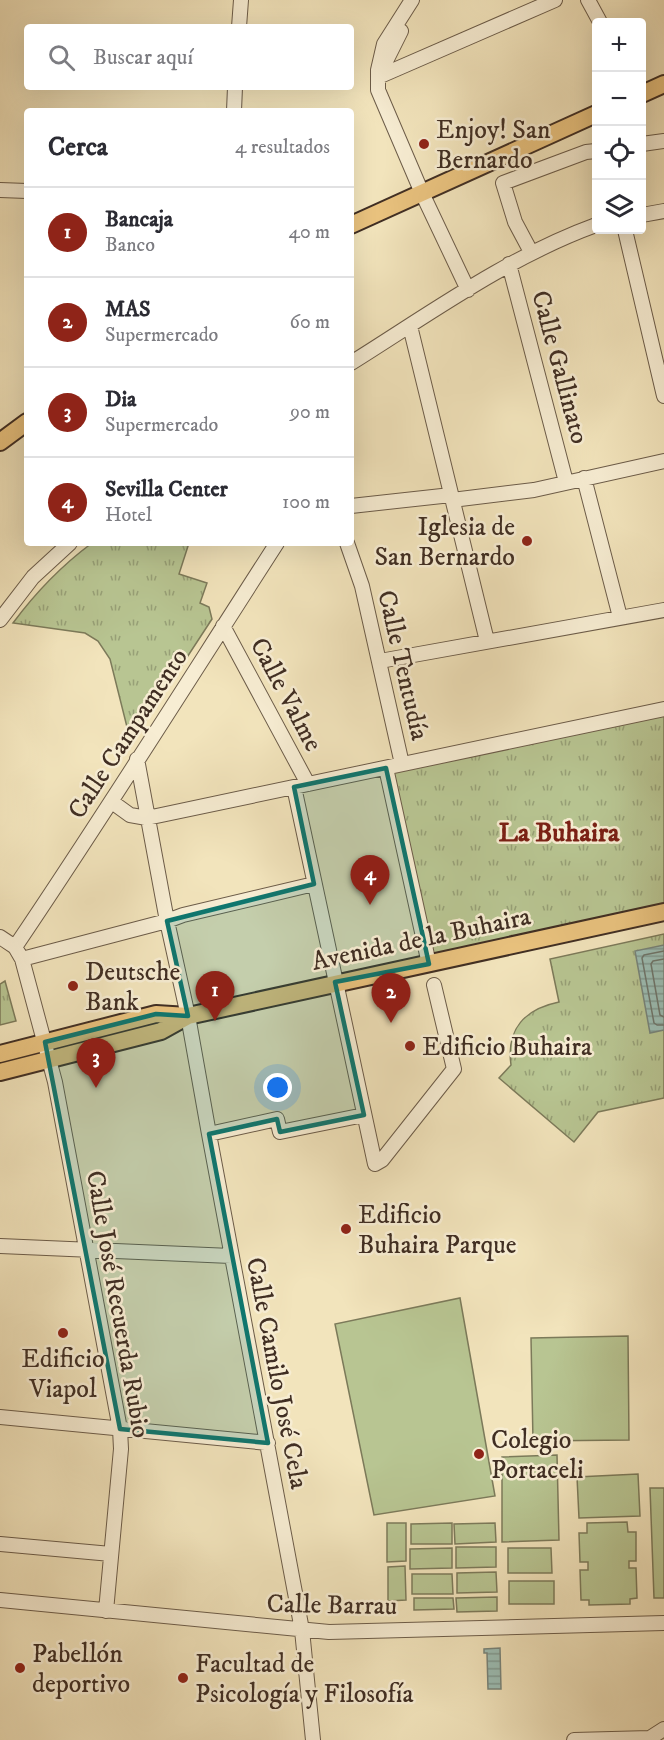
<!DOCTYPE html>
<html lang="es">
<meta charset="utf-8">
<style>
body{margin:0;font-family:"IM FELL DW Pica",serif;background:#f7f7f7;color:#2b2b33}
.controls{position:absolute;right:18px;top:18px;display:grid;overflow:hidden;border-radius:6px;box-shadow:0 6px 24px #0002}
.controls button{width:54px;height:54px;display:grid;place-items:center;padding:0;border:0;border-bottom:2px solid #e1e1e2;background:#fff;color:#2b2b33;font:30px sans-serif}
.you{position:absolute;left:278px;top:1088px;width:21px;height:21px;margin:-15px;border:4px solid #fff;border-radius:50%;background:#1a73e8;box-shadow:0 0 0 9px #1a73e833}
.badge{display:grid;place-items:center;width:39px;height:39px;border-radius:50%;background:#8f2418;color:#fff;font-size:20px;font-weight:700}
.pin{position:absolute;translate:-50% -50px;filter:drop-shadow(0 2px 3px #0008)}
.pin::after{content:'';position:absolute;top:32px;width:21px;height:18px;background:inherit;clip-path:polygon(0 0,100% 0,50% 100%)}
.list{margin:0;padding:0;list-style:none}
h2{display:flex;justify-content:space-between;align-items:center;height:78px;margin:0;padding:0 24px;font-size:26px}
h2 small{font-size:20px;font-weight:400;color:#7c7c81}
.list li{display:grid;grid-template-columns:39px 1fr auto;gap:18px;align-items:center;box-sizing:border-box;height:90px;padding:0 24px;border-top:2px solid #e1e1e2}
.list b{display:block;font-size:22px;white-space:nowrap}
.list p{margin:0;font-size:20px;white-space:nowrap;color:#7c7c81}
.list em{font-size:20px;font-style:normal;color:#7c7c81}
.icon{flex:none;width:33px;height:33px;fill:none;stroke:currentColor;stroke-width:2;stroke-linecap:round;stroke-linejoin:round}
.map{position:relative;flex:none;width:664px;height:1740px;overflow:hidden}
.search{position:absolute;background:#fff;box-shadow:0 6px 24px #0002;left:24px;top:24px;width:330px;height:66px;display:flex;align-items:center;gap:15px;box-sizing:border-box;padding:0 21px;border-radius:6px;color:#7c7c81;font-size:22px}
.panel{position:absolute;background:#fff;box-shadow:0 6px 24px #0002;left:24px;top:108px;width:330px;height:438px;border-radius:6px}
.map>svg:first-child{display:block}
.grass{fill:url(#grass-tufts);stroke:#7c7a5a;stroke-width:1.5}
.garden{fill:#b8c592;stroke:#7c7a5a;stroke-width:1.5}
.water{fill:url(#water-rules);stroke:#77847b;stroke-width:1.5}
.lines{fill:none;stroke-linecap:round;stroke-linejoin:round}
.shore{stroke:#6e766c;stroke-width:1.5}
.minor-casing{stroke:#6c5c49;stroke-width:16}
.major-casing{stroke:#402e23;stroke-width:20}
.minor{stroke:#f7edd3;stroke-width:14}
.major{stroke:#e9c27e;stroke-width:16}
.marked{fill:#0f766e;fill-opacity:0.2;stroke:#0f766e;stroke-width:4.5;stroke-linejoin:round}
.poi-dot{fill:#8f2418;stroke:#f7edd3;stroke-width:2}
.labels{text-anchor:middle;stroke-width:5;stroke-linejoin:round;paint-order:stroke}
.poi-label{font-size:26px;fill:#402e23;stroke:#f7edd3;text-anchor:start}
.street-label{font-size:26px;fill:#402e23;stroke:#f7edd3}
.neighbourhood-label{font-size:27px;font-weight:bold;fill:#7a1f14;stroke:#f7edd3}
</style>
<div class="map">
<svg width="664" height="1740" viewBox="0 0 664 1740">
<defs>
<pattern id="grass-tufts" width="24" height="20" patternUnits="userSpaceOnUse" patternTransform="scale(1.5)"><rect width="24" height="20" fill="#b8c592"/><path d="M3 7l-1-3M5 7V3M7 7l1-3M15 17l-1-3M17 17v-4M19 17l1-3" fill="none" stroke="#97a077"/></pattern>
<pattern id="water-rules" width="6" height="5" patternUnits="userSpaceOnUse" patternTransform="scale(1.5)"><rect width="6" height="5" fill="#9cbeb5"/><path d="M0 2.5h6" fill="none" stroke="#819b93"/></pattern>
</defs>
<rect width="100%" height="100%" fill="#f2e4bc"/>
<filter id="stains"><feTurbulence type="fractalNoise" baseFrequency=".00333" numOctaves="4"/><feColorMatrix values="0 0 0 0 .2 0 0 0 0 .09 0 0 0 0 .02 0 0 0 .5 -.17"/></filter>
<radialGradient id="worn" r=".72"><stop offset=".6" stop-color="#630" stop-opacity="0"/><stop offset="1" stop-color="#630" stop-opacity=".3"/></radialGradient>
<!-- grass -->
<path class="grass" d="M 92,543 L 189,543 L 179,574 L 207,583 L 200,603 L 209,607 L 212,619 L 131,743 L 110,659 L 98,641 L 85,633 L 13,623 C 36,592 61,566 92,543 Z
M 664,709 L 664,912 L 429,964 L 386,768 Z
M 664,934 L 664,1098 L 598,1112 L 574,1142 L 499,1078 L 511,1065 C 506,1029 525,1009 559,1002 L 550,959 Z
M 5,981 L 16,1021 L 0,1025 L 0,984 Z"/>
<!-- garden -->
<path class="garden" d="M 460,1298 L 495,1496 L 374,1515 L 335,1324 Z
M 628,1336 L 629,1440 L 533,1441 L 531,1338 Z
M 557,1455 L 559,1540 L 502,1542 L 502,1457 Z
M 638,1474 L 640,1516 L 579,1518 L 577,1477 Z
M 664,1488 L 664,1598 L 654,1598 L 650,1488 Z
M 627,1522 L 628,1532 L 636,1532 L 636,1561 L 629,1561 L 629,1568 L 636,1568 L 637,1598 L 630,1599 L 630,1604 L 589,1605 L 589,1600 L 581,1600 L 580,1570 L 588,1570 L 588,1562 L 580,1562 L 579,1533 L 587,1533 L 587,1523 Z
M 387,1523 L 406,1523 L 406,1561 L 387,1562 Z
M 452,1523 L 452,1544 L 411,1544 L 411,1524 Z
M 495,1523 L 496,1542 L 455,1544 L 454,1524 Z
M 456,1547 L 496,1547 L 496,1567 L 456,1568 Z
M 452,1548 L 452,1568 L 410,1569 L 410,1549 Z
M 508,1548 L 551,1548 L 552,1573 L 508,1573 Z
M 405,1566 L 406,1600 L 388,1601 L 388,1567 Z
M 496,1572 L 497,1592 L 457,1593 L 457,1573 Z
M 412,1574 L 452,1574 L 453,1594 L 412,1594 Z
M 509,1581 L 554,1581 L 554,1604 L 509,1604 Z
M 497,1597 L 497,1611 L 457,1612 L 456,1598 Z
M 414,1598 L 453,1598 L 454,1609 L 414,1610 Z"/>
<!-- water -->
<path class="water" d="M 664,945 L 664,1030 L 650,1033 L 635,951 Z
M 500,1648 L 501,1689 L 488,1689 L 487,1653 L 484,1653 L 484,1649 Z"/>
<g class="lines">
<!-- shore -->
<path class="shore" d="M 664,951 L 644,955 L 642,958 L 654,1023 L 657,1025 L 664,1025
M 664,959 L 653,961 L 651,964 L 660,1015 L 664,1017"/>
<!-- minor casing -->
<g class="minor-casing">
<path id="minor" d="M 412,0 L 384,44 L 378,70 L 378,90 L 422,193 L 468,290
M 588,0 L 600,22
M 239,27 L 241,0
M 401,31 L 378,77 L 555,0
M 234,111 L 235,87
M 642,144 L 664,141
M 0,190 L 27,191
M 642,215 L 664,211
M 625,230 L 664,396
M 531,252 L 515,222 L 503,183 L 586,152 L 596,151
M 509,264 L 566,482
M 410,326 L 487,641
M 351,363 C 431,313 508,257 596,225
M 584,478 L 620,617
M 452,500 L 534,490 L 664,461
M 351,506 L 451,495
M 347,543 L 362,586 L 402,764
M 0,620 L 33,577 L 70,543
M 223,626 L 308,784
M 380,661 L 664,610
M 137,759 L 167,921 L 188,1016 L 209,1134 L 302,1630 L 313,1740
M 386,768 L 429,964
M 294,787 L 375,1164 L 382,1160 L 454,1069 L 434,985
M 112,802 L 130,815 L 147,818 L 664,709
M 0,937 L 15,947 L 22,959 L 55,1082 L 120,1429 L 121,1449 L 106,1611
M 15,947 C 105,814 190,678 277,543
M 22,959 L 167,921 L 183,915 L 314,884
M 209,1134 L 277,1119 L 280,1132 L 364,1115
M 0,1246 L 231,1256
M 0,1417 L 268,1443
M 0,1544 L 111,1554
M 0,1600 L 329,1632 L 664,1623
M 574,1740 L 650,1738 L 664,1729"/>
</g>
<!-- major casing -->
<g class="major-casing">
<path id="major" d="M 642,94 L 664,84
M 351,225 L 596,114
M 0,442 L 27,422
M 0,1054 L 156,1014 L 188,1016 L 664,912
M 0,1072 L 161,1031 L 188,1016"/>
</g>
<!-- minor -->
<use href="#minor" class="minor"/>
<!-- major -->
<use href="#major" class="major"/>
</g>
<!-- marked area -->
<path class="marked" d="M 386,768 L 429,964 L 335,982 L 364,1115 L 280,1132 L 277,1119 L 209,1134 L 268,1443 L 120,1429 L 45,1042 L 156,1014 L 188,1016 L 167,921 L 314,884 L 294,787 Z"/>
<!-- markers -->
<g class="poi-dot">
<circle cx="424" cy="144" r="6"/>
<circle cx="527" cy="541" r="6"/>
<circle cx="73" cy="986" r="6"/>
<circle cx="410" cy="1046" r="6"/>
<circle cx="346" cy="1229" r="6"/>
<circle cx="63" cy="1333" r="6"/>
<circle cx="479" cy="1454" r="6"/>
<circle cx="20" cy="1668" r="6"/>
<circle cx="183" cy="1678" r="6"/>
</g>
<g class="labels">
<!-- poi labels -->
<g class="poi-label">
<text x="436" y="138">Enjoy! San<tspan x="436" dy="30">Bernardo</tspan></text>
<text x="515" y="535" text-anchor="end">Iglesia de<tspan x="515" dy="30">San Bernardo</tspan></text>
<text x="85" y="980">Deutsche<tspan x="85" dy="30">Bank</tspan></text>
<text x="422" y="1055">Edificio Buhaira</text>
<text x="358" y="1223">Edificio<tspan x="358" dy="30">Buhaira Parque</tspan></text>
<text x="63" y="1367" text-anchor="middle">Edificio<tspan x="63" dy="30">Viapol</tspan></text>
<text x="491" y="1448">Colegio<tspan x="491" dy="30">Portaceli</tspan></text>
<text x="32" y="1662">Pabellón<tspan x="32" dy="30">deportivo</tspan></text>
<text x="195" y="1672">Facultad de<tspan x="195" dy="30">Psicología y Filosofía</tspan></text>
</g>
<!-- street labels -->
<g class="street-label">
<text transform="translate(561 367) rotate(75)" y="9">Calle Gallinato</text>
<text transform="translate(404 665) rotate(77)" y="9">Calle Tentudía</text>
<text transform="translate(287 694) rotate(62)" y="9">Calle Valme</text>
<text transform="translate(127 733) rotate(-57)" y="9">Calle Campamento</text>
<text transform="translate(421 938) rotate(-12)" y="9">Avenida de la Buhaira</text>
<text transform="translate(119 1304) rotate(80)" y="9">Calle José Recuerda Rubio</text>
<text transform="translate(278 1373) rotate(79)" y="9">Calle Camilo José Cela</text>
<text transform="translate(332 1604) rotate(1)" y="9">Calle Barrau</text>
</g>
<!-- neighbourhood labels -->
<g class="neighbourhood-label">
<text x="559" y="841">La Buhaira</text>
</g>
</g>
<rect width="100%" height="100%" filter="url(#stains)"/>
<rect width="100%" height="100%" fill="url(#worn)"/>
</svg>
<div class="controls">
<button>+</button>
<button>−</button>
<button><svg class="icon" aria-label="locate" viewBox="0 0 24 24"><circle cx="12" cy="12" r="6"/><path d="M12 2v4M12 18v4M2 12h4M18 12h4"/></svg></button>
<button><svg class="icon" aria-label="layers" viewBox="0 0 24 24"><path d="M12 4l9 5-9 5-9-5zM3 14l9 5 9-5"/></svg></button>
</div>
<div class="you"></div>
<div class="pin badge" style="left:215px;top:1021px">1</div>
<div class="pin badge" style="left:391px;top:1023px">2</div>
<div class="pin badge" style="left:96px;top:1088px">3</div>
<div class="pin badge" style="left:370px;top:905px">4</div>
<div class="search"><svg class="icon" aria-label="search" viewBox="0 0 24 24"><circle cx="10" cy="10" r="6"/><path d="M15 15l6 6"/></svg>Buscar aquí</div>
<section class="panel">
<h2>Cerca<small>4 resultados</small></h2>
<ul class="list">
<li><span class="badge">1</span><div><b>Bancaja</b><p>Banco</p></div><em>40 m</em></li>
<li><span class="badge">2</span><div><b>MAS</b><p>Supermercado</p></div><em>60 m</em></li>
<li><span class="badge">3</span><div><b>Dia</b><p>Supermercado</p></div><em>90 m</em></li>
<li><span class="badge">4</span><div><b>Sevilla Center</b><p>Hotel</p></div><em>100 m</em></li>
</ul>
</section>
</div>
